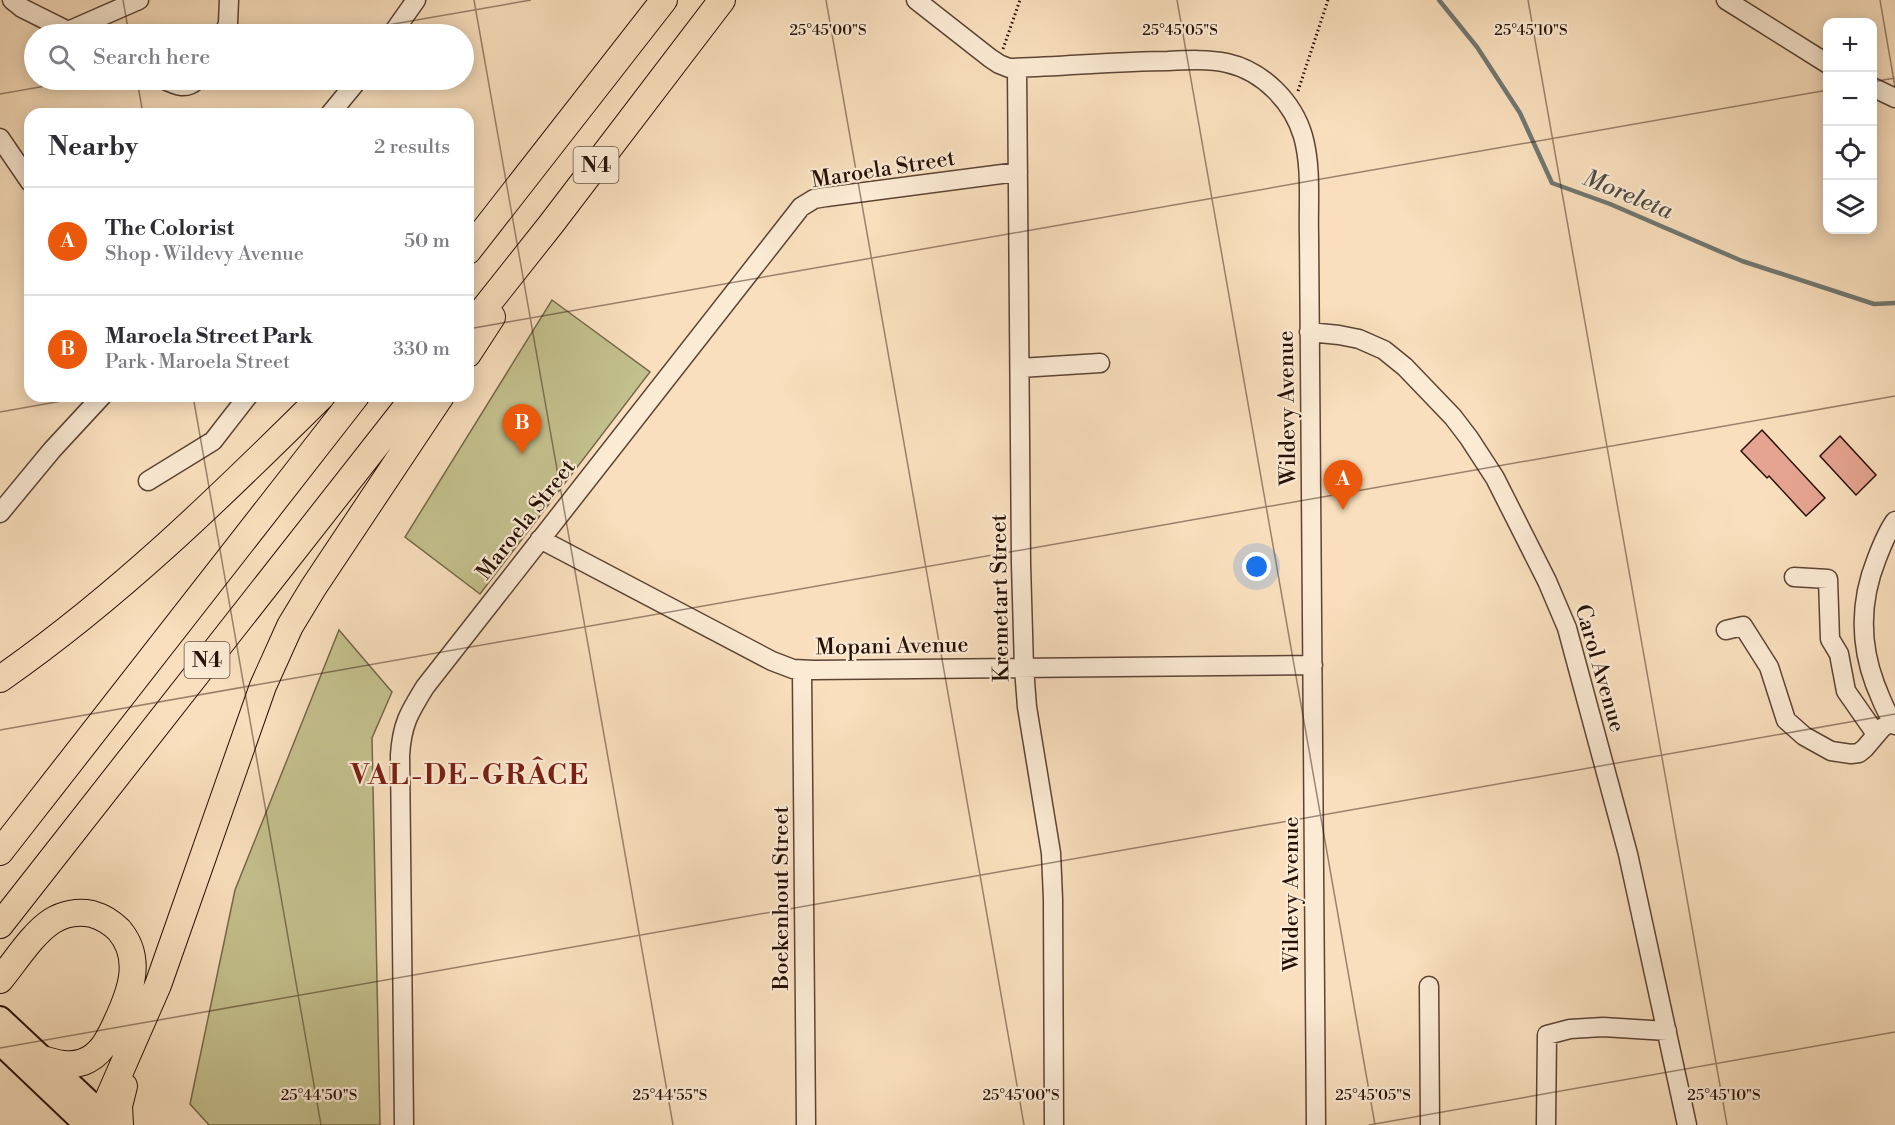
<!DOCTYPE html>
<meta charset="utf-8">
<style>
body{margin:0;font-family:"Libre Bodoni",serif;background:#f2f2f3;color:#2b2b33}
.controls{position:absolute;right:18px;top:18px;display:grid;overflow:hidden;border-radius:12px;box-shadow:0 3px 15px #0003}
.controls button{width:54px;height:54px;display:grid;place-items:center;padding:0;border:0;border-bottom:2px solid #e1e1e2;background:#fff;color:#2b2b33;font:30px sans-serif}
.you{position:absolute;left:1257px;top:567px;width:21px;height:21px;margin:-15px;border:4px solid #fff;border-radius:50%;background:#1a73e8;box-shadow:0 0 0 9px #1a73e833}
.badge{display:grid;place-items:center;width:39px;height:39px;border-radius:50%;background:#ea580c;color:#fff;font-size:20px;font-weight:700}
.pin{position:absolute;translate:-50% -50px;filter:drop-shadow(0 2px 3px #0008)}
.pin::after{content:'';position:absolute;top:32px;width:21px;height:18px;background:inherit;clip-path:polygon(0 0,100% 0,50% 100%)}
.list{margin:0;padding:0;list-style:none}
h2{display:flex;justify-content:space-between;align-items:center;height:78px;margin:0;padding:0 24px;font-size:26px}
h2 small{font-size:20px;font-weight:400;color:#7c7c81}
.list li{display:grid;grid-template-columns:39px 1fr auto;gap:18px;align-items:center;box-sizing:border-box;height:108px;padding:0 24px;border-top:2px solid #e1e1e2}
.list b{display:block;font-size:22px;white-space:nowrap}
.list p{margin:0;font-size:20px;white-space:nowrap;color:#7c7c81}
.list em{font-size:20px;font-style:normal;color:#7c7c81}
.icon{flex:none;width:33px;height:33px;fill:none;stroke:currentColor;stroke-width:2;stroke-linecap:round;stroke-linejoin:round}
.map{position:relative;flex:none;width:1895px;height:1125px;overflow:hidden}
.search{position:absolute;background:#fff;box-shadow:0 3px 15px #0003;left:24px;top:24px;width:450px;height:66px;display:flex;align-items:center;gap:15px;box-sizing:border-box;padding:0 21px;border-radius:33px;color:#7c7c81;font-size:22px}
.panel{position:absolute;background:#fff;box-shadow:0 3px 15px #0003;left:24px;top:108px;width:450px;height:294px;border-radius:18px}
.map>svg:first-child{display:block}
.green{fill:#c3c08d;stroke:#75684a;stroke-width:1.5}
.lines{fill:none;stroke-linecap:round;stroke-linejoin:round}
.stream{stroke:#707771;stroke-width:4.5}
.building{fill:#e6a492;stroke:#271006;stroke-width:1.5}
.minor-casing{stroke:#5c4434;stroke-width:21}
.major-casing{stroke:#271006;stroke-width:26}
.highway-casing{stroke:#271006;stroke-width:28}
.path{stroke:#271006;stroke-width:3;stroke-dasharray:1.5 3;stroke-linecap:butt}
.minor{stroke:#fbead4;stroke-width:18}
.major{stroke:#f9dfbd;stroke-width:22}
.highway{stroke:#f9dfbd;stroke-width:26}
.ticks{fill:none;stroke:#271006;stroke-width:1.5;stroke-opacity:0.45}
.labels{text-anchor:middle;stroke-width:4.5;stroke-linejoin:round;paint-order:stroke}
.shield{fill:#fbead4;stroke:#675144;stroke-width:1.5}
.shield-label{font-size:21px;font-weight:bold;fill:#271006}
.street-label{font-size:22px;fill:#271006;stroke:#fbead4}
.water-label{font-size:24px;font-style:italic;fill:#514c44;stroke:#fbead4}
.district-label{font-size:28px;font-weight:bold;letter-spacing:1.5px;fill:#7a1f14;stroke:#fbead4}
.ticks-label{font-size:15px;text-anchor:middle;fill:#271006;stroke:#fbead4;stroke-width:4.5;stroke-linejoin:round;paint-order:stroke}
</style>
<div class="map">
<svg width="1895" height="1125" viewBox="0 0 1895 1125">
<rect width="100%" height="100%" fill="#f9dfbd"/>
<filter id="stains"><feTurbulence type="fractalNoise" baseFrequency=".00333" numOctaves="4"/><feColorMatrix values="0 0 0 0 .2 0 0 0 0 .09 0 0 0 0 .02 0 0 0 .5 -.17"/></filter>
<radialGradient id="worn" r=".72"><stop offset=".6" stop-color="#630" stop-opacity="0"/><stop offset="1" stop-color="#630" stop-opacity=".3"/></radialGradient>
<!-- green -->
<path class="green" d="M 552,300 L 650,372 L 480,594 L 405,537 Z
M 339,630 L 392,692 L 372,738 L 380,1125 L 209,1125 L 190,1104 L 235,890 Z"/>
<g class="lines">
<!-- stream -->
<path class="stream" d="M 1439,0 L 1477,47 L 1520,113 L 1552,183 L 1610,204 L 1742,261 L 1874,304 L 1895,303"/>
</g>
<!-- building -->
<path class="building" d="M 1762,430 L 1825,498 L 1806,516 L 1769,476 L 1767,478 L 1741,451 Z
M 1840,436 L 1876,475 L 1856,495 L 1820,456 Z"/>
<g class="lines">
<!-- minor casing -->
<g class="minor-casing">
<path id="minor" d="M 12,0 L 22,8 L 74,34
M 916,0 L 990,58 L 999,64 L 1009,68 C 1062,67 1115,61 1168,61 C 1188,60 1209,59 1227,63 C 1263,71 1293,102 1303,136 C 1312,168 1308,204 1309,236 L 1316,1125
M 1726,0 L 1828,64
M 68,31 L 139,0
M 224,34 L 228,23 L 229,0
M 392,34 L 416,0
M 1017,68 L 1021,564 L 1024,668 L 1027,707 L 1051,853 L 1053,899 L 1054,1125
M 165,80 C 177,86 186,90 197,80
M 1872,87 L 1895,98
M 330,114 L 358,80
M 0,138 L 30,182
M 1309,332 L 1339,335 L 1359,339 L 1384,350 L 1405,367 L 1453,417 L 1469,438 L 1495,478 L 1547,581 L 1567,628 L 1628,854 L 1687,1125
M 1020,368 L 1100,363
M 148,481 L 213,441 L 248,396
M 0,513 L 52,450 L 102,396
M 1895,521 C 1887,532 1882,545 1877,558 C 1860,600 1859,641 1875,684 C 1881,698 1885,712 1895,725
M 540,539 L 772,661 L 793,669 L 814,670 L 1313,665
M 1794,577 L 1828,579 L 1830,639 L 1839,654 L 1846,691 L 1876,734
M 1726,630 L 1743,626 L 1769,667 L 1786,720 L 1804,736 L 1831,751 L 1851,754 L 1859,753 L 1865,748 L 1882,728 L 1892,721
M 802,670 L 806,1125
M 1429,986 L 1430,1125
M 404,1125 L 400,755 C 402,724 409,713 425,687 L 801,207 L 814,199 L 826,197 L 1018,172
M 1546,1125 L 1547,1035 L 1570,1029 L 1603,1027 L 1667,1031"/>
</g>
<!-- major casing -->
<g class="major-casing">
<path id="major" d="M 0,1018 L 113,1124
M 0,1043 L 86,1125"/>
</g>
<!-- highway casing -->
<g class="highway-casing">
<path id="highway" d="M 468,251 L 664,0
M 468,329 L 552,223 L 722,0
M 468,354 L 492,317
M 0,679 C 118,597 220,497 322,396
M 0,852 L 356,396
M 0,925 L 415,396
M 0,980 C 15,962 32,934 52,921 C 63,914 78,911 92,914 C 103,917 111,922 119,930 C 143,958 131,991 117,1021 C 109,1038 102,1055 83,1062 C 69,1067 56,1063 42,1059
M 91,1125 L 102,1113 L 158,985 L 263,686 L 290,626 L 313,588 L 441,396
M 120,1125 L 119,1106 L 124,1086"/>
</g>
<!-- path -->
<path class="path" d="M 1003,49 L 1020,0
M 1298,91 L 1328,0"/>
<!-- minor -->
<use href="#minor" class="minor"/>
<!-- major -->
<use href="#major" class="major"/>
<!-- highway -->
<use href="#highway" class="highway"/>
</g>
<!-- ticks -->
<path class="ticks" d="M 123,0 L 129,34M 474,0 L 673,1125M 826,0 L 1024,1125M 1177,0 L 1375,1125M 1528,0 L 1727,1125M 1880,0 L 1895,87M 336,34 L 531,0M 137,80 L 143,114M 1872,82 L 1895,78M 0,94 L 80,80M 468,329 L 1828,90M 193,396 L 321,1125M 0,412 L 90,396M 0,730 L 1895,396M 0,1048 L 1895,714M 1369,1125 L 1895,1032"/>
<g class="labels">
<!-- shield labels -->
<g class="shield">
<rect x="573.5" y="147" width="45" height="36" rx="4.5"/>
<rect x="184.5" y="642" width="45" height="36" rx="4.5"/>
</g>
<g class="shield-label">
<text x="596" y="172">N4</text>
<text x="207" y="667">N4</text>
</g>
<!-- street labels -->
<g class="street-label">
<text transform="translate(883 168) rotate(-9)" y="8">Maroela Street</text>
<text transform="translate(1286 408) rotate(-91)" y="8">Wildevy Avenue</text>
<text transform="translate(525 519) rotate(-52)" y="8">Maroela Street</text>
<text transform="translate(999 598) rotate(-91)" y="8">Kremetart Street</text>
<text transform="translate(892 645) rotate(-1)" y="8">Mopani Avenue</text>
<text transform="translate(1601 668) rotate(74)" y="8">Carol Avenue</text>
<text transform="translate(1290 894) rotate(-90)" y="8">Wildevy Avenue</text>
<text transform="translate(780 898) rotate(-90)" y="8">Boekenhout Street</text>
</g>
<!-- water labels -->
<g class="water-label">
<text transform="translate(1628 194) rotate(22)" y="8">Moreleta</text>
</g>
<!-- district labels -->
<g class="district-label">
<text x="470" y="784">VAL-DE-GRÂCE</text>
</g>
</g>
<g class="ticks-label">
<text x="828" y="35">25°45'00"S</text>
<text x="1180" y="35">25°45'05"S</text>
<text x="1531" y="35">25°45'10"S</text>
<text x="319" y="1100">25°44'50"S</text>
<text x="670" y="1100">25°44'55"S</text>
<text x="1021" y="1100">25°45'00"S</text>
<text x="1373" y="1100">25°45'05"S</text>
<text x="1724" y="1100">25°45'10"S</text>
</g>
<rect width="100%" height="100%" filter="url(#stains)"/>
<rect width="100%" height="100%" fill="url(#worn)"/>
</svg>
<div class="controls">
<button>+</button>
<button>−</button>
<button><svg class="icon" aria-label="locate" viewBox="0 0 24 24"><circle cx="12" cy="12" r="6"/><path d="M12 2v4M12 18v4M2 12h4M18 12h4"/></svg></button>
<button><svg class="icon" aria-label="layers" viewBox="0 0 24 24"><path d="M12 4l9 5-9 5-9-5zM3 14l9 5 9-5"/></svg></button>
</div>
<div class="you"></div>
<div class="pin badge" style="left:1343px;top:510px">A</div>
<div class="pin badge" style="left:522px;top:454px">B</div>
<div class="search"><svg class="icon" aria-label="search" viewBox="0 0 24 24"><circle cx="10" cy="10" r="6"/><path d="M15 15l6 6"/></svg>Search here</div>
<section class="panel">
<h2>Nearby<small>2 results</small></h2>
<ul class="list">
<li><span class="badge">A</span><div><b>The Colorist</b><p>Shop · Wildevy Avenue</p></div><em>50 m</em></li>
<li><span class="badge">B</span><div><b>Maroela Street Park</b><p>Park · Maroela Street</p></div><em>330 m</em></li>
</ul>
</section>
</div>
